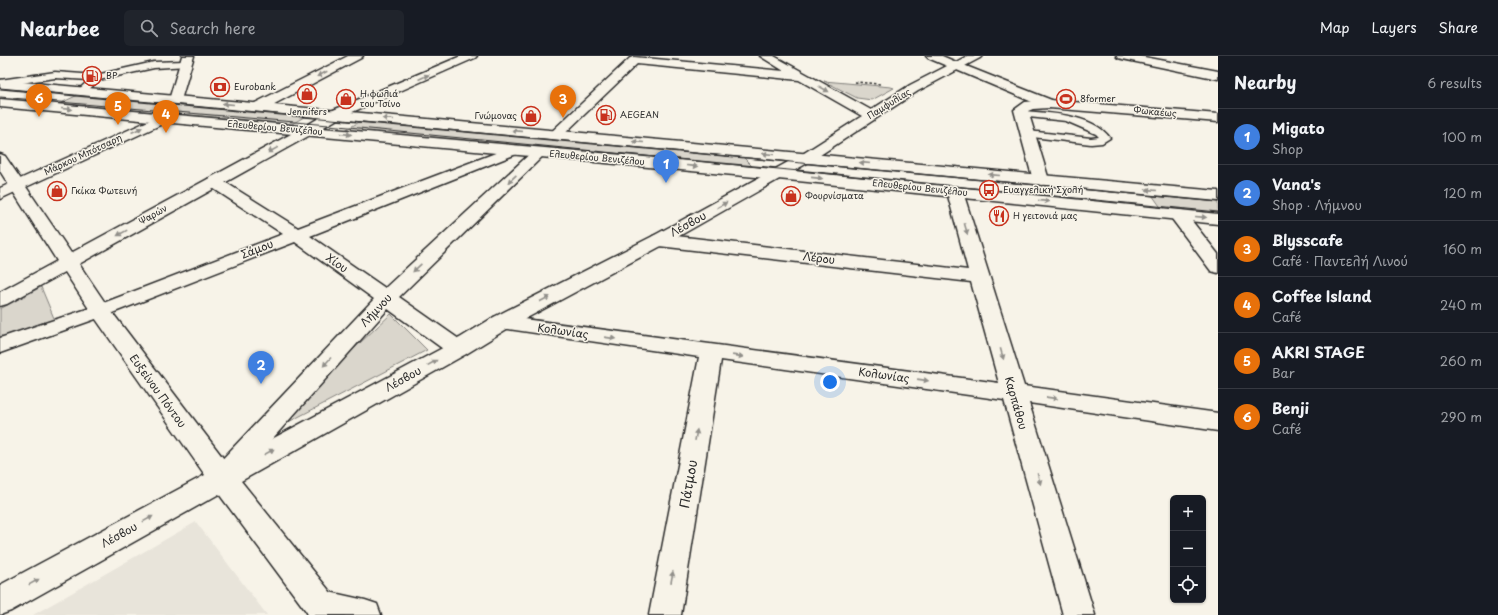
<!DOCTYPE html>
<meta charset="utf-8">
<style>
body{margin:0;font-family:"Playpen Sans",sans-serif;background:#20242c;color:#f1f3f6}
.controls{position:absolute;right:12px;bottom:12px;display:grid;overflow:hidden;border-radius:6px;box-shadow:0 1px 3px #0004}
.controls button{width:36px;height:36px;display:grid;place-items:center;padding:0;border:0;border-bottom:1px solid #363941;background:#171b24;color:#f1f3f6;font:20px sans-serif}
.you{position:absolute;left:830px;top:326px;width:14px;height:14px;margin:-10px;border:3px solid #fff;border-radius:50%;background:#1a73e8;box-shadow:0 0 0 6px #1a73e833}
.badge{display:grid;place-items:center;width:26px;height:26px;border-radius:50%;background:#2563eb;color:#fff;font-size:13px;font-weight:700}
.pin{position:absolute;translate:-50% -33px;filter:drop-shadow(0 1px 2px #0008)}
.pin::after{content:'';position:absolute;top:21px;width:14px;height:12px;background:inherit;clip-path:polygon(0 0,100% 0,50% 100%)}
.list{margin:0;padding:0;list-style:none}
h2{display:flex;justify-content:space-between;align-items:center;height:52px;margin:0;padding:0 16px;font-size:17px}
h2 small{font-size:13px;font-weight:400;color:#9ea1a6}
.list li{display:grid;grid-template-columns:26px 1fr auto;gap:12px;align-items:center;box-sizing:border-box;height:56px;padding:0 16px;border-top:1px solid #363941}
.list b{display:block;font-size:15px;white-space:nowrap}
.list p{margin:0;font-size:13px;white-space:nowrap;color:#9ea1a6}
.list em{font-size:13px;font-style:normal;color:#9ea1a6}
.icon{flex:none;width:22px;height:22px;fill:none;stroke:currentColor;stroke-width:2;stroke-linecap:round;stroke-linejoin:round}
.map{position:relative;flex:none;width:1218px;height:559px;overflow:hidden}
header{display:flex;align-items:center;gap:24px;box-sizing:border-box;height:56px;padding:0 20px;background:#171b24;border-bottom:1px solid #363941}
header strong{font-size:19px}
nav{display:flex;gap:22px;margin-inline-start:auto;font-size:14px}
.search{width:280px;height:36px;background:#20242c;display:flex;align-items:center;gap:10px;box-sizing:border-box;padding:0 14px;border-radius:6px;color:#9ea1a6;font-size:15px}
main{display:flex}
aside{flex:1;background:#171b24}
.map>svg:first-child{display:block}
.built{fill:#e8e4da}
.green{fill:#dad6cc;stroke:#82807c}
.lines{fill:none;stroke-linecap:round;stroke-linejoin:round}
.service-casing{stroke:#2b2b2b;stroke-width:3}
.pedestrian-casing{stroke:#2b2b2b;stroke-width:3}
.minor-casing{stroke:#2b2b2b;stroke-width:3}
.tertiary-casing{stroke:#2b2b2b;stroke-width:3}
.secondary-casing{stroke:#2b2b2b;stroke-width:3}
.path{stroke:#2b2b2b;stroke-width:1.5;stroke-dasharray:2.5 2;stroke-linecap:butt}
.service{fill:#f7f3e8;fill-rule:evenodd}
.pedestrian{fill:#f7f3e8;fill-rule:evenodd}
.minor{fill:#f7f3e8;fill-rule:evenodd}
.tertiary{fill:#f7f3e8;fill-rule:evenodd}
.secondary{fill:#f7f3e8;fill-rule:evenodd}
.tram{stroke:#2b2b2b;stroke-width:1}
.oneway{fill:#918f8a}
.labels{text-anchor:middle;stroke-width:3;stroke-linejoin:round;paint-order:stroke}
.far-poi-label{font-size:9px;fill:#2b2b2b;stroke:#f7f3e8;text-anchor:start}
.far-street-label{font-size:9px;fill:#2b2b2b;stroke:#f7f3e8}
.street-label{font-size:11px;fill:#2b2b2b;stroke:#f7f3e8}
.near-street-label{font-size:13px;fill:#2b2b2b;stroke:#f7f3e8}
</style>
<header>
<strong>Nearbee</strong>
<div class="search"><svg class="icon" aria-label="search" viewBox="0 0 24 24"><circle cx="10" cy="10" r="6"/><path d="M15 15l6 6"/></svg>Search here</div>
<nav><a>Map</a><a>Layers</a><a>Share</a></nav>
</header>
<main>
<div class="map">
<svg width="1218" height="559" viewBox="0 0 1218 559">
<rect width="100%" height="100%" fill="#f7f3e8"/>
<filter id="ink" filterUnits="userSpaceOnUse"><feTurbulence type="fractalNoise" baseFrequency=".025" numOctaves="2"/><feDisplacementMap in="SourceGraphic" scale="8" xChannelSelector="R" yChannelSelector="G"/><feConvolveMatrix kernelMatrix="1 2 1 2 8 2 1 2 1" color-interpolation-filters="sRGB"/></filter>
<g filter="url(#ink)">
<!-- built -->
<path class="built" d="M 196,466 L 267,559 L 33,559 Z"/>
<!-- green -->
<path class="green" d="M 824,25 L 891,31 L 894,32 L 872,44 L 857,42 Z
M 82,37 L 309,58 L 292,68 L 59,48 Z
M 365,63 L 740,98 L 756,114 L 343,75 Z
M 1150,136 L 1218,143 L 1218,159 L 1162,153 Z
M 41,231 L 56,267 L 0,286 L 0,253 Z
M 391,258 L 427,294 L 275,373 L 286,356 Z"/>
<g class="lines">
<!-- service casing -->
<g class="service-casing">
<path id="service" d="M 185,5 L 189,8 L 188,10 L 154,12 L 99,24 L 85,37 L 82,38 L 77,35 L 89,24 L 55,22 L 0,30 L 0,24 L 55,16 L 96,19 L 154,6 Z
M 1022,55 C 1049,57 1093,58 1110,82 L 1102,87 L 1091,88 L 1024,80 L 1023,78 L 1028,75 L 1091,82 L 1099,81 L 1096,78 L 1066,65 L 1019,60 L 1017,58 Z"/>
</g>
<!-- pedestrian casing -->
<g class="pedestrian-casing">
<path id="pedestrian" d="M 956,6 L 1054,45 L 1056,48 L 1054,51 L 1044,51 L 952,12 L 950,10 L 952,8 Z"/>
</g>
<!-- minor casing -->
<g class="minor-casing">
<path id="minor" d="M 182,0 L 194,0 L 181,44 L 180,47 L 170,47 L 169,44 Z
M 348,0 L 363,0 L 361,2 L 263,54 L 253,54 L 251,51 L 253,48 Z
M 461,0 L 477,0 L 475,2 L 341,61 L 312,78 L 307,79 L 302,78 L 300,75 L 302,72 L 331,55 Z
M 760,0 L 774,0 L 871,54 L 910,29 L 947,10 L 928,2 L 926,0 L 942,0 L 956,6 L 967,0 L 982,0 L 980,2 L 918,35 L 811,105 L 806,107 L 801,105 L 798,102 L 801,99 L 862,60 L 799,24 L 637,8 L 561,81 L 556,82 L 551,81 L 549,78 L 630,2 L 634,1 L 784,15 Z
M 1116,0 L 1139,0 L 1218,15 L 1218,23 L 1122,3 L 1118,2 Z
M 1049,44 L 1218,58 L 1218,66 L 1049,52 L 1033,53 L 1028,55 L 1049,124 L 1047,127 L 1041,129 L 1035,127 L 1033,124 L 1014,54 L 1025,46 Z
M 166,57 L 171,58 L 173,61 L 171,64 L 0,143 L 0,132 Z
M 514,90 L 519,91 L 521,94 L 519,97 L 310,180 L 385,232 L 535,93 L 540,92 L 545,93 L 547,96 L 399,241 L 466,288 L 469,293 L 466,298 L 458,300 L 450,298 L 388,253 L 232,428 L 222,432 L 212,428 L 208,421 L 212,414 L 374,243 L 295,186 L 107,259 L 0,297 L 0,282 L 93,251 L 283,178 L 208,129 L 206,126 L 208,123 L 214,121 L 220,123 L 298,172 Z
M 955,131 L 961,132 L 963,136 L 1024,330 L 1218,357 L 1218,375 L 1029,347 L 1095,559 L 1063,559 L 1004,344 L 721,304 L 681,559 L 649,559 L 699,301 L 502,272 L 494,271 L 491,266 L 494,261 L 502,260 L 999,327 L 971,226 L 659,190 L 653,188 L 650,184 L 653,180 L 659,178 L 968,214 L 947,136 L 949,132 Z
M 1178,154 L 1184,155 L 1218,198 L 1218,217 L 1211,215 L 1169,159 L 1172,155 Z
M 320,534 L 365,544 L 377,548 L 381,559 L 308,559 L 304,549 L 309,539 Z"/>
</g>
<!-- tertiary casing -->
<g class="tertiary-casing">
<path id="tertiary" d="M 307,71 L 312,72 L 314,75 L 312,78 L 79,208 L 108,251 L 227,407 L 450,288 L 494,261 L 653,180 L 801,99 L 806,97 L 811,99 L 814,102 L 811,105 L 665,188 L 510,271 L 466,298 L 241,425 L 340,548 L 344,559 L 309,559 L 219,438 L 11,555 L 0,559 L 0,529 L 205,419 L 93,259 L 65,216 L 7,248 L 0,250 L 0,236 L 57,205 L 0,115 L 0,98 L 5,100 L 71,197 L 302,72 Z"/>
</g>
<!-- secondary casing -->
<g class="secondary-casing">
<path id="secondary" d="M 0,24 L 1218,135 L 1218,145 L 0,32 Z
M 0,43 L 778,113 L 1218,158 L 1218,168 L 778,123 L 0,51 Z"/>
</g>
<!-- path -->
<path class="path" d="M 855,26 L 880,28"/>
<!-- service -->
<use href="#service" class="service"/>
<!-- pedestrian -->
<use href="#pedestrian" class="pedestrian"/>
<!-- minor -->
<use href="#minor" class="minor"/>
<!-- tertiary -->
<use href="#tertiary" class="tertiary"/>
<!-- secondary -->
<use href="#secondary" class="secondary"/>
<!-- tram -->
<path class="tram" d="M 0,32 L 1218,146
M 0,41 L 318,68 L 1218,156"/>
</g>
<!-- one-way arrows -->
<defs><path id="oneway-solid" d="M-6-.8H1V-3.2L6.5 0L1 3.2V.8H-6Z"/></defs>
<g class="oneway">
<use href="#oneway-solid" transform="translate(322 18) rotate(153)"/>
<use href="#oneway-solid" transform="translate(424 21) rotate(-24)"/>
<use href="#oneway-solid" transform="translate(824 33) rotate(29)"/>
<use href="#oneway-solid" transform="translate(228 48) rotate(-175)"/>
<use href="#oneway-solid" transform="translate(67 53) rotate(5)"/>
<use href="#oneway-solid" transform="translate(388 63) rotate(-175)"/>
<use href="#oneway-solid" transform="translate(137 74) rotate(-25)"/>
<use href="#oneway-solid" transform="translate(517 75) rotate(-175)"/>
<use href="#oneway-solid" transform="translate(346 78) rotate(5)"/>
<use href="#oneway-solid" transform="translate(638 86) rotate(-175)"/>
<use href="#oneway-solid" transform="translate(273 94) rotate(151)"/>
<use href="#oneway-solid" transform="translate(768 98) rotate(-175)"/>
<use href="#oneway-solid" transform="translate(865 107) rotate(-175)"/>
<use href="#oneway-solid" transform="translate(692 110) rotate(5)"/>
<use href="#oneway-solid" transform="translate(994 119) rotate(-175)"/>
<use href="#oneway-solid" transform="translate(817 122) rotate(6)"/>
<use href="#oneway-solid" transform="translate(512 123) rotate(137)"/>
<use href="#oneway-solid" transform="translate(1151 134) rotate(-175)"/>
<use href="#oneway-solid" transform="translate(1044 145) rotate(6)"/>
<use href="#oneway-solid" transform="translate(722 149) rotate(-29)"/>
<use href="#oneway-solid" transform="translate(1201 161) rotate(5)"/>
<use href="#oneway-solid" transform="translate(966 173) rotate(74)"/>
<use href="#oneway-solid" transform="translate(122 177) rotate(151)"/>
<use href="#oneway-solid" transform="translate(417 212) rotate(137)"/>
<use href="#oneway-solid" transform="translate(545 243) rotate(-28)"/>
<use href="#oneway-solid" transform="translate(610 282) rotate(8)"/>
<use href="#oneway-solid" transform="translate(1002 298) rotate(74)"/>
<use href="#oneway-solid" transform="translate(738 300) rotate(8)"/>
<use href="#oneway-solid" transform="translate(327 306) rotate(132)"/>
<use href="#oneway-solid" transform="translate(432 307) rotate(-29)"/>
<use href="#oneway-solid" transform="translate(923 324) rotate(8)"/>
<use href="#oneway-solid" transform="translate(1052 342) rotate(8)"/>
<use href="#oneway-solid" transform="translate(696 379) rotate(-80)"/>
<use href="#oneway-solid" transform="translate(269 396) rotate(-29)"/>
<use href="#oneway-solid" transform="translate(1039 423) rotate(74)"/>
<use href="#oneway-solid" transform="translate(148 463) rotate(-29)"/>
<use href="#oneway-solid" transform="translate(672 521) rotate(-80)"/>
<use href="#oneway-solid" transform="translate(34 526) rotate(-29)"/>
</g>
</g>
<!-- icons -->
<defs>
<g id="fuel-ring" transform="scale(1)"><circle r="9.5" fill="#f7f3e8" stroke="#c8321e" stroke-width="1.5"/><path d="M-5.5-6h7V0h2V4h1.3V-2.5L3-4.5l.8-.8L6-3V5H2.5V1h-1V6h-7ZM-4.2-4.7v3.2H.2V-4.7Z" fill="#c8321e"/></g>
<g id="bank-ring" transform="scale(1)"><circle r="9.5" fill="#f7f3e8" stroke="#c8321e" stroke-width="1.5"/><path d="M-6-4H6V4H-6ZM0-2.3a2.3 2.3 0 1 0 0 4.6a2.3 2.3 0 1 0 0-4.6Z" fill="#c8321e"/></g>
<g id="shop-ring" transform="scale(1)"><circle r="9.5" fill="#f7f3e8" stroke="#c8321e" stroke-width="1.5"/><path d="M-5-2.5h2.3a2.7 3.5 0 0 1 5.4 0H5L5.5 6h-11ZM-1.5-2.5h3a1.5 2.3 0 0 0-3 0Z" fill="#c8321e"/></g>
<g id="stadium-ring" transform="scale(1)"><circle r="9.5" fill="#f7f3e8" stroke="#c8321e" stroke-width="1.5"/><path d="M0-5a6.5 5 0 1 0 0 10a6.5 5 0 1 0 0-10ZM-3.5-1.8h7v3.6h-7Z" fill="#c8321e"/></g>
<g id="bus-ring" transform="scale(1)"><circle r="9.5" fill="#f7f3e8" stroke="#c8321e" stroke-width="1.5"/><path d="M-5-6H5V4H4V6H2V4H-2V6H-4V4H-5ZM-3.5-4V0h7V-4ZM-3.5 1.2v1.5H-2V1.2ZM2 1.2v1.5H3.5V1.2Z" fill="#c8321e"/></g>
<g id="restaurant-ring" transform="scale(1)"><circle r="9.5" fill="#f7f3e8" stroke="#c8321e" stroke-width="1.5"/><path d="M-5-6h1v4h1v-4h1v4h1v-4h1v5L-1.5 .5V6h-2V.5L-5-1ZM5-6V6H3V1.5H1.5Q1.5-4 5-6Z" fill="#c8321e"/></g>
</defs>
<g fill-rule="evenodd">
<use href="#fuel-ring" x="92" y="20"/>
<use href="#bank-ring" x="220" y="31"/>
<use href="#shop-ring" x="307" y="38"/>
<use href="#shop-ring" x="346" y="43"/>
<use href="#stadium-ring" x="1066" y="43"/>
<use href="#fuel-ring" x="606" y="59"/>
<use href="#shop-ring" x="531" y="60"/>
<use href="#bus-ring" x="989" y="134"/>
<use href="#shop-ring" x="57" y="135"/>
<use href="#shop-ring" x="791" y="140"/>
<use href="#restaurant-ring" x="999" y="160"/>
</g>
<g class="labels">
<!-- far-poi labels -->
<g class="far-poi-label">
<text x="106" y="23">BP</text>
<text x="234" y="34">Eurobank</text>
<text x="360" y="41">Η φωλιά<tspan x="360" dy="10">του Τσίνο</tspan></text>
<text x="1080" y="46">8former</text>
<text x="307" y="59" text-anchor="middle">Jennifers</text>
<text x="620" y="62">AEGEAN</text>
<text x="517" y="63" text-anchor="end">Γνώμονας</text>
<text x="1003" y="137">Ευαγγελική Σχολή</text>
<text x="71" y="138">Γκίκα Φωτεινή</text>
<text x="805" y="143">Φουρνίσματα</text>
<text x="1013" y="163">Η γειτονιά μας</text>
</g>
<!-- far-street labels -->
<g class="far-street-label">
<text transform="translate(889 48) rotate(-32)" y="3">Παμφυλίας</text>
<text transform="translate(1155 56) rotate(5)" y="3">Φωκαέως</text>
<text transform="translate(275 72) rotate(5)" y="3">Ελευθερίου Βενιζέλου</text>
<text transform="translate(83 99) rotate(-25)" y="3">Μάρκου Μπότσαρη</text>
<text transform="translate(597 102) rotate(5)" y="3">Ελευθερίου Βενιζέλου</text>
<text transform="translate(920 132) rotate(6)" y="3">Ελευθερίου Βενιζέλου</text>
<text transform="translate(153 159) rotate(-29)" y="3">Ψαρών</text>
</g>
<!-- street labels -->
<g class="street-label">
<text transform="translate(688 168) rotate(-29)" y="4">Λέσβου</text>
<text transform="translate(257 193) rotate(-21)" y="4">Σάμου</text>
<text transform="translate(819 202) rotate(7)" y="4">Λέρου</text>
<text transform="translate(337 207) rotate(35)" y="4">Χίου</text>
<text transform="translate(376 254) rotate(-47)" y="4">Λήμνου</text>
<text transform="translate(563 275) rotate(8)" y="4">Κολωνίας</text>
<text transform="translate(884 319) rotate(8)" y="4">Κολωνίας</text>
<text transform="translate(403 323) rotate(-29)" y="4">Λέσβου</text>
<text transform="translate(158 335) rotate(54)" y="4">Ευξείνου Πόντου</text>
<text transform="translate(1016 347) rotate(74)" y="4">Καρπάθου</text>
<text transform="translate(119 479) rotate(-29)" y="4">Λέσβου</text>
</g>
<!-- near-street labels -->
<g class="near-street-label">
<text transform="translate(688 428) rotate(-80)" y="5">Πάτμου</text>
</g>
</g>
</svg>
<div class="controls">
<button>+</button>
<button>−</button>
<button><svg class="icon" aria-label="locate" viewBox="0 0 24 24"><circle cx="12" cy="12" r="6"/><path d="M12 2v4M12 18v4M2 12h4M18 12h4"/></svg></button>
</div>
<div class="you"></div>
<div class="pin badge" style="left:666px;top:127px;background:#3f7fe0">1</div>
<div class="pin badge" style="left:261px;top:328px;background:#3f7fe0">2</div>
<div class="pin badge" style="left:563px;top:62px;background:#e8710a">3</div>
<div class="pin badge" style="left:166px;top:77px;background:#e8710a">4</div>
<div class="pin badge" style="left:118px;top:69px;background:#e8710a">5</div>
<div class="pin badge" style="left:39px;top:61px;background:#e8710a">6</div>
</div>
<aside>
<h2>Nearby<small>6 results</small></h2>
<ul class="list">
<li><span class="badge" style="background:#3f7fe0">1</span><div><b>Migato</b><p>Shop</p></div><em>100 m</em></li>
<li><span class="badge" style="background:#3f7fe0">2</span><div><b>Vana's</b><p>Shop · Λήμνου</p></div><em>120 m</em></li>
<li><span class="badge" style="background:#e8710a">3</span><div><b>Blysscafe</b><p>Café · Παντελή Λινού</p></div><em>160 m</em></li>
<li><span class="badge" style="background:#e8710a">4</span><div><b>Coffee Island</b><p>Café</p></div><em>240 m</em></li>
<li><span class="badge" style="background:#e8710a">5</span><div><b>AKRI STAGE</b><p>Bar</p></div><em>260 m</em></li>
<li><span class="badge" style="background:#e8710a">6</span><div><b>Benji</b><p>Café</p></div><em>290 m</em></li>
</ul>
</aside>
</main>
